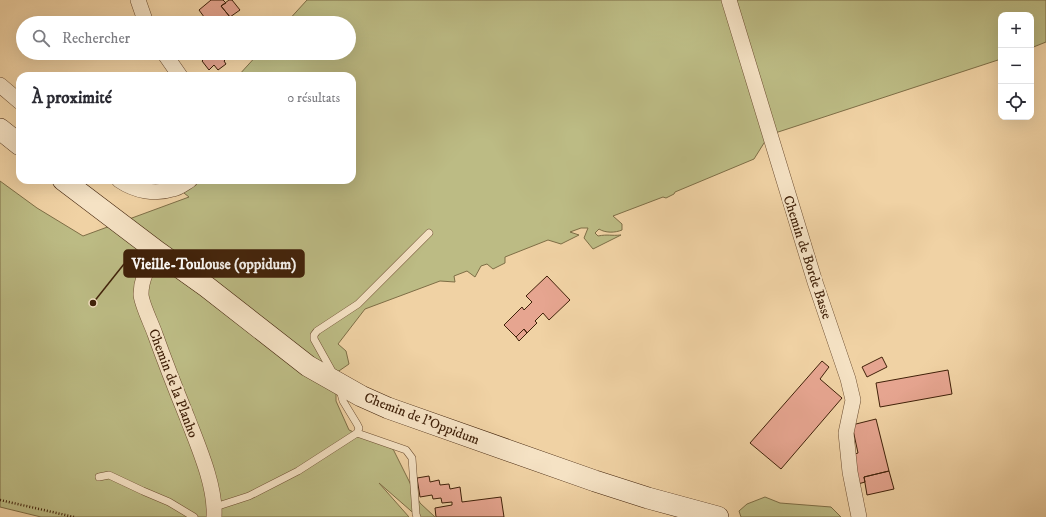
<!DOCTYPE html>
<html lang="fr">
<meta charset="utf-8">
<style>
body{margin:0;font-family:"IM FELL DW Pica",serif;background:#f7f7f7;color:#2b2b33}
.controls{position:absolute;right:12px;top:12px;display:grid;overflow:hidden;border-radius:8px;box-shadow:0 4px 16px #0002}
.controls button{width:36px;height:36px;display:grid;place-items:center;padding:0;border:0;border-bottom:1px solid #e1e1e2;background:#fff;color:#2b2b33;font:20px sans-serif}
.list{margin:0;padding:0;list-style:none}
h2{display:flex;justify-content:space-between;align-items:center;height:52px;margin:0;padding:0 16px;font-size:17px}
h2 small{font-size:13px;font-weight:400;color:#7c7c81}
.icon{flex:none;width:22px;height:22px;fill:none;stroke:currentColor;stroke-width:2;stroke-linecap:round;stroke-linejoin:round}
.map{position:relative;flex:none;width:1046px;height:517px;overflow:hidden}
.search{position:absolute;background:#fff;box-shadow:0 4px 16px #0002;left:16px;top:16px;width:340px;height:44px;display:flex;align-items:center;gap:10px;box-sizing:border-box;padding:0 14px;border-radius:22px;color:#7c7c81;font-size:15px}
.panel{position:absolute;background:#fff;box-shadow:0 4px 16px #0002;left:16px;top:72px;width:340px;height:112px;border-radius:12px}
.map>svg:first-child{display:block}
.green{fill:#bcbb84;stroke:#7e6e46}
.building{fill:#e6a590;stroke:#402109}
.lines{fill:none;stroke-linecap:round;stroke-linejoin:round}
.lane-casing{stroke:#6c4d30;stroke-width:8}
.street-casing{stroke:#6c4d30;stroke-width:16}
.secondary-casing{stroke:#402109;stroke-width:22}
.path{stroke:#402109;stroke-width:2.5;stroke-dasharray:1 2;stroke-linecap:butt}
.lane{stroke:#f5e2c4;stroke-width:7}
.street{stroke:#f5e2c4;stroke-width:15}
.secondary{stroke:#f5e2c4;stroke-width:21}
.labels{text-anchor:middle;stroke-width:4;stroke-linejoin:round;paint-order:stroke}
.street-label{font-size:14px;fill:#402109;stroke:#f5e2c4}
.leader{fill:none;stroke:#402109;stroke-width:1.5}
.callout-dot{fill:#402109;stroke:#f5e2c4;stroke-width:1.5}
.callout{fill:#402109;stroke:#402109;stroke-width:1.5}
.callout-label{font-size:15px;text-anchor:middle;font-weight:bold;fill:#fff}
</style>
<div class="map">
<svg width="1046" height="517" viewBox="0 0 1046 517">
<rect width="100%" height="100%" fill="#f0d2a4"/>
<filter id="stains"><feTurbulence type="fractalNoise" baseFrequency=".005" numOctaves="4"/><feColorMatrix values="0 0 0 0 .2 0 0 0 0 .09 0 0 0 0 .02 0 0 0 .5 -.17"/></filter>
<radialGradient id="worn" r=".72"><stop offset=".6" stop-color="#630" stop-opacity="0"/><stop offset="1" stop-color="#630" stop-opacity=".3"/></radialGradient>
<!-- green -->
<path class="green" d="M 307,0 L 1046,0 L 1046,42 L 1031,48 L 1031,15 L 1001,15 L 1001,59 L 769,135 L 754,159 L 675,192 L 674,194 L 666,198 L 663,197 L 613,216 L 622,224 L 622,230 C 615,233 605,233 599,229 L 595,233 L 598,236 C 608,234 611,236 621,235 L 593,249 L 584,238 L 588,228 L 581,228 L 570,232 L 579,235 L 561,244 L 548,240 L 505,257 L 505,263 L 493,269 L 487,264 L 481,266 L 475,277 L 467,271 L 454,276 L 455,282 L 440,281 L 365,309 L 338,344 L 346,351 L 349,364 L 336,373 L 336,401 L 349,430 L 393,449 L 420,503 L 435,517 L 418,517 L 379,483 L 409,517 L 41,517 L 0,507 L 0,181 L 37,208 L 83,236 L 189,197 L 184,193 L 190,180 L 352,180 L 352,76 L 238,76 L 259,53 L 349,53 L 349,23 L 286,23 Z
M 765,497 L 780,503 L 831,507 L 841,517 L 741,517 L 739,511 L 747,504 Z"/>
<!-- building -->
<path class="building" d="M 211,0 L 223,0 L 226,3 L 221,6 L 230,17 L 223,23 L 205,23 L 207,21 L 199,10 Z
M 229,0 L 232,0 L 240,10 L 230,17 L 221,6 Z
M 204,53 L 229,53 L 224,57 L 226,59 L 224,61 L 226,64 L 218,70 L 214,65 L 209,70 L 202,61 L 203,60 L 200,56 Z
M 547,276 L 570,300 L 549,320 L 543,313 L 535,321 L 537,323 L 527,333 L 524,329 L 516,337 L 504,325 L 522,307 L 524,310 L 532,302 L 526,296 Z
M 524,329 L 527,333 L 519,341 L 516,337 Z
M 882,357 L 887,367 L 867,377 L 862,367 Z
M 822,361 L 829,367 L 820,379 L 842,398 L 781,469 L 750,443 Z
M 948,370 L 952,394 L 880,407 L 876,383 Z
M 876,419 L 889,471 L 864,477 L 865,482 L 858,484 L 851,455 L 858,453 L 852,425 Z
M 889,471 L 894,489 L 867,495 L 864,477 Z
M 429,476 L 430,482 L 439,480 L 440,485 L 449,484 L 450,489 L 460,487 L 462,502 L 501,497 L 504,517 L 436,517 L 435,508 L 452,505 L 452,502 L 442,503 L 441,498 L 433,499 L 432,495 L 420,497 L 417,478 Z"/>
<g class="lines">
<!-- lane casing -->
<g class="lane-casing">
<path id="lane" d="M 334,375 L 314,339 L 314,335 L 317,331 L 358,304 L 429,233
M 340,390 L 343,401 L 357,424 L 359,428 L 357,433
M 99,477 L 109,475 L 143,491 L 169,502 L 194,517
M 215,507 L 249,496 L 298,471 L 357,433 L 406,450 L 412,458 L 416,514 L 417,517"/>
</g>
<!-- street casing -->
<g class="street-casing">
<path id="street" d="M 138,0 L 146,23
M 729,0 L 815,282 L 848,379 L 853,400 L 846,433 L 850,472 L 859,517
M 164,53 L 180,76
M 0,85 L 20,102
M 119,180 C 135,191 155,195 173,189 C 179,188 185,183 190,180
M 158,252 C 149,264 141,278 141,294 C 141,303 152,325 155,334 C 165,362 176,390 187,417 C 198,446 216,486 214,517"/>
</g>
<!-- secondary casing -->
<g class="secondary-casing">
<path id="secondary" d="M 0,129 L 20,145
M 63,180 L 158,252 L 207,287 L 308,366 L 361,396 L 388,408 L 595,481 L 648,498 L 718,517"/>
</g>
<!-- path -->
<path class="path" d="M 0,500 L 74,517"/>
<!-- lane -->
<use href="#lane" class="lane"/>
<!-- street -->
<use href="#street" class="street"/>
<!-- secondary -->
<use href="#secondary" class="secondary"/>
</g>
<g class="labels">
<!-- street labels -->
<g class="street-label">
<text transform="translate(808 257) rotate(72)" y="5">Chemin de Borde Basse</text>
<text transform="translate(174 383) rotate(69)" y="5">Chemin de la Planho</text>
<text transform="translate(422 418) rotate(21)" y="5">Chemin de l'Oppidum</text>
</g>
</g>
<!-- callouts -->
<path class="leader" d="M93 303L124 264"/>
<circle class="callout-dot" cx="93" cy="303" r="4"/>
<rect class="callout" x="124" y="250" width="180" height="27" rx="4"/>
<g class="callout-label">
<text x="214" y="269">Vieille-Toulouse (oppidum)</text>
</g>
<rect width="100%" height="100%" filter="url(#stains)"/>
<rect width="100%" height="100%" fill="url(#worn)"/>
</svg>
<div class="controls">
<button>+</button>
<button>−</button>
<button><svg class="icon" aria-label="locate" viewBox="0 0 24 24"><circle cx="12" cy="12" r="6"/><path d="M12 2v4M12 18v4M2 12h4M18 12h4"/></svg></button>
</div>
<div class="search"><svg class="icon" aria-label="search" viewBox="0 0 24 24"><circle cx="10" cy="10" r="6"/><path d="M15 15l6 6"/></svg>Rechercher</div>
<section class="panel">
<h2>À proximité<small>0 résultats</small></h2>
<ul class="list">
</ul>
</section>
</div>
